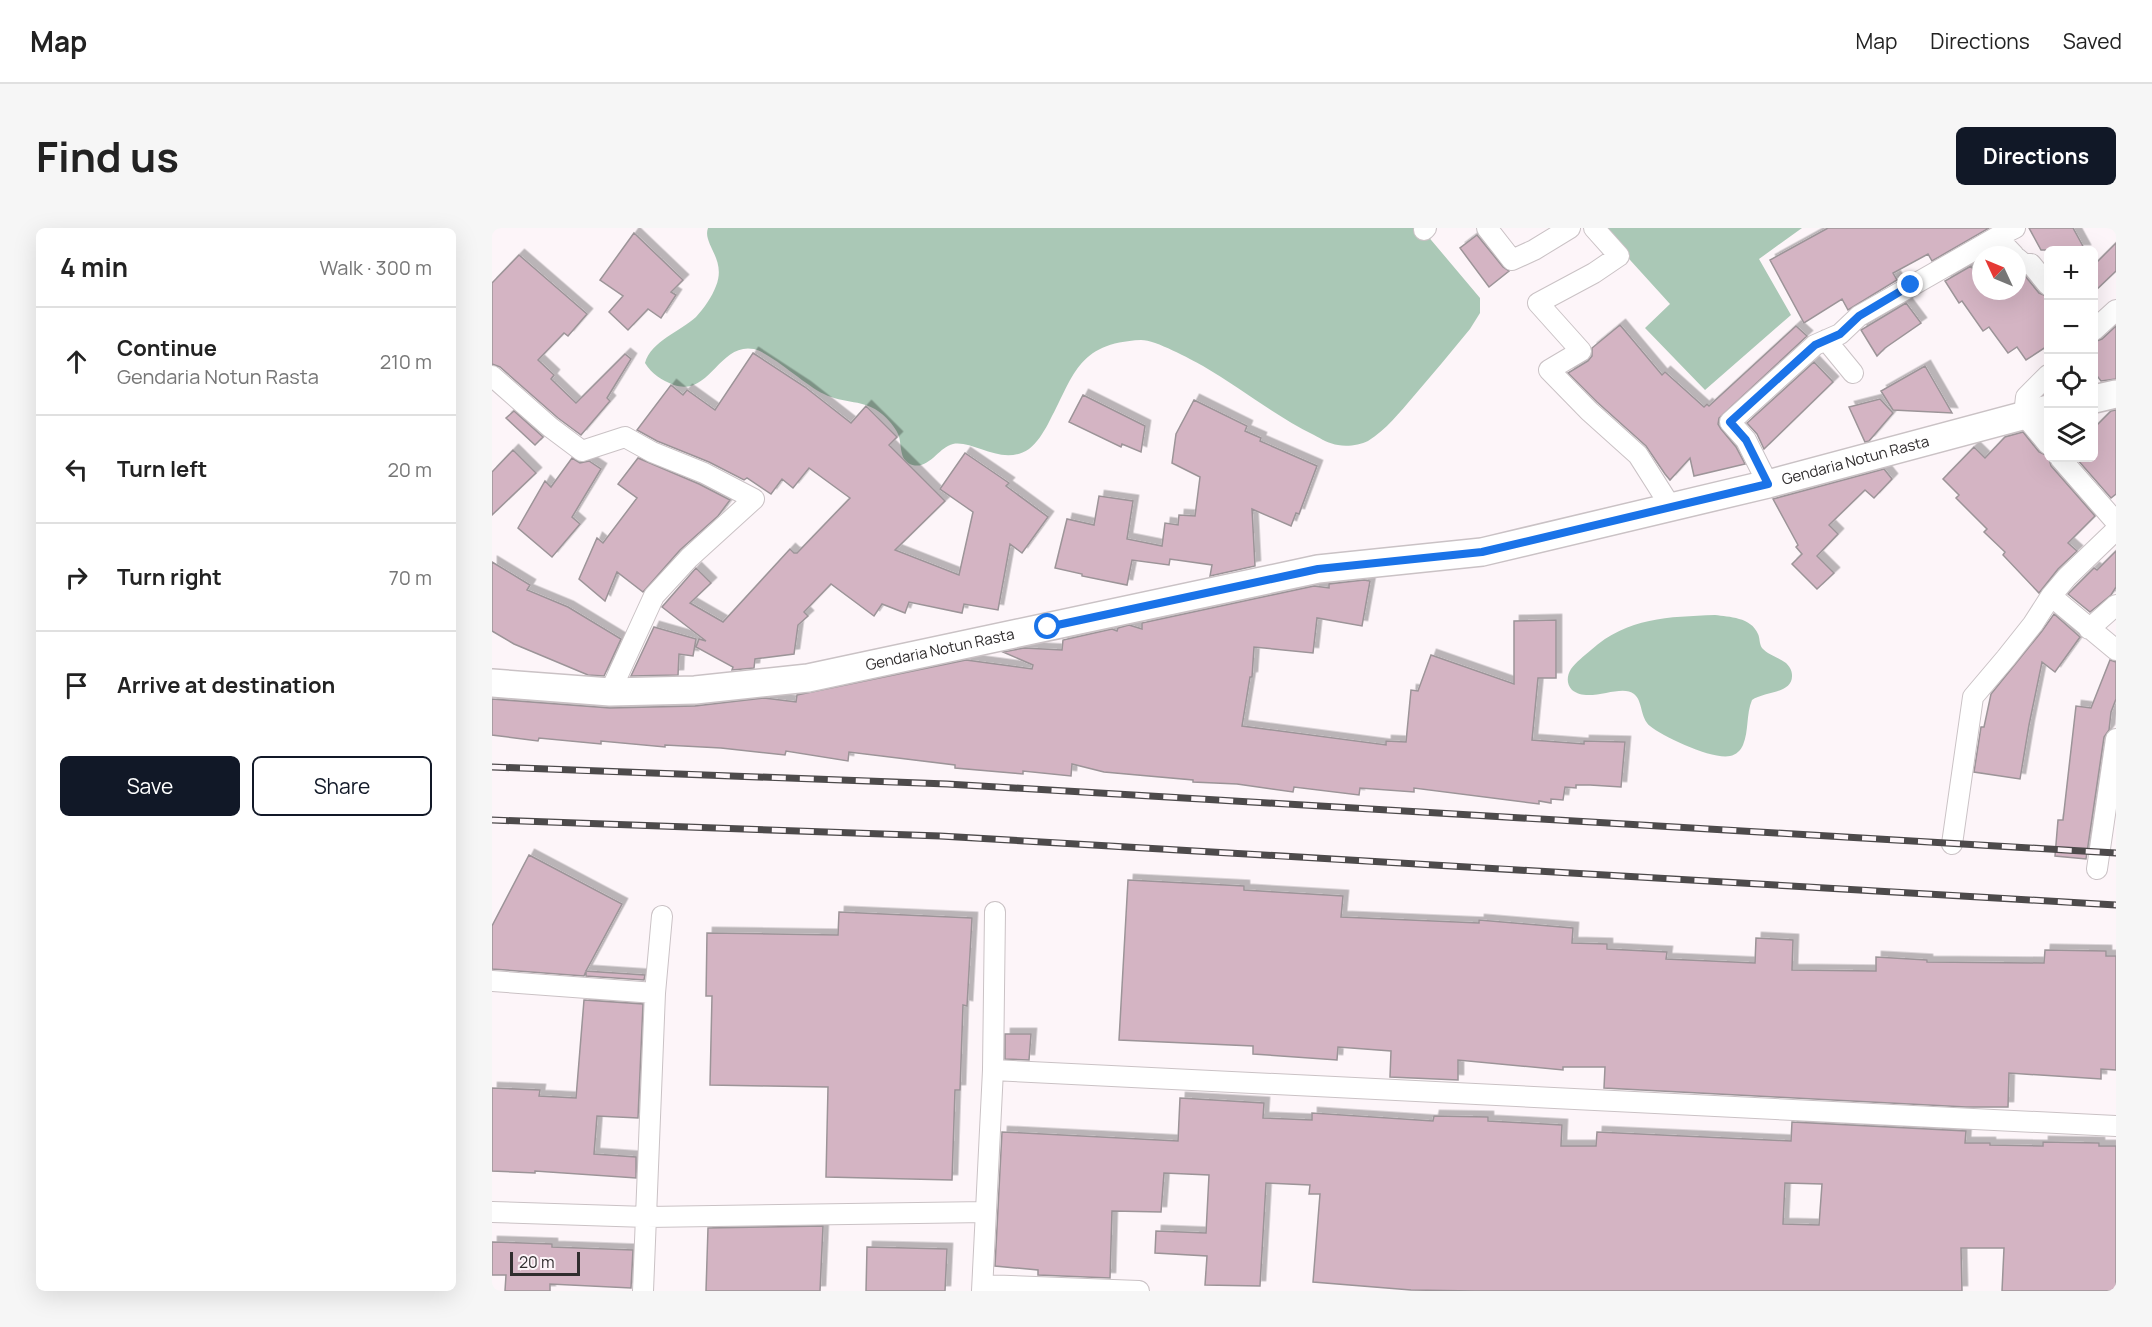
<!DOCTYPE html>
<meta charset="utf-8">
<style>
body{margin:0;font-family:Manrope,sans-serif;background:#f6f6f6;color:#222}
.controls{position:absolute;right:18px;top:18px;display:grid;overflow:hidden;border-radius:9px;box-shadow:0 6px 24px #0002}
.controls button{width:54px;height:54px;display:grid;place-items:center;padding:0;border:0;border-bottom:2px solid #e0e0e0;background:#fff;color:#222;font:30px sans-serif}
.compass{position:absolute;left:1480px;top:18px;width:54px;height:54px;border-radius:50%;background:#fff;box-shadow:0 6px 24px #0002;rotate:314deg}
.scale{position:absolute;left:18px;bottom:15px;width:70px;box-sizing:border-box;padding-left:6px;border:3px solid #302d2e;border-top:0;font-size:16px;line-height:21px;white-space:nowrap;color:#302d2e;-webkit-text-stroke:4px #fdf5f9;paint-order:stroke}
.stop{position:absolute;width:18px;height:18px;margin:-14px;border:4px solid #1a73e8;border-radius:50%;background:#fff}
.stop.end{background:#1a73e8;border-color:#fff;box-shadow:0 2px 6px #0008}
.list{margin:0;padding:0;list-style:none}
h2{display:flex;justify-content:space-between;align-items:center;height:78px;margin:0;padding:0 24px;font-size:26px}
h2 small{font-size:20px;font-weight:400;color:#767676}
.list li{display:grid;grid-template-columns:39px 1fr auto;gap:18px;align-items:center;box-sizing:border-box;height:108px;padding:0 24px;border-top:2px solid #e0e0e0}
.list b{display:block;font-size:22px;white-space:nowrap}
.list p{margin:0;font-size:20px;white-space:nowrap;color:#767676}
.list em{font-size:20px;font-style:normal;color:#767676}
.actions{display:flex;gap:12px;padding:18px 24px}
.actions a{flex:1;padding:14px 0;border:2px solid #111827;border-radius:9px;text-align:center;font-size:21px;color:#111827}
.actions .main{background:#111827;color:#fff}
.icon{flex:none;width:33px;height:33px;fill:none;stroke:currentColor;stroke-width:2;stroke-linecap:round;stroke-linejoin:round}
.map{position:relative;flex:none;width:1624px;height:1063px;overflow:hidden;border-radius:9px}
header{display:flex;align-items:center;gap:36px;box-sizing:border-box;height:84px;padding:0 30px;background:#fff;border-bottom:2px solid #e0e0e0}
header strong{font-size:28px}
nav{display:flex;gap:33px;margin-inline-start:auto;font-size:21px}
.intro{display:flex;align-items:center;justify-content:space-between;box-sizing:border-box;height:144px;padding:0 36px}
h1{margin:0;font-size:42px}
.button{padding:15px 27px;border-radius:9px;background:#111827;color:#fff;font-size:21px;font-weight:700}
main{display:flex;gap:36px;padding:0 36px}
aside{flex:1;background:#fff;border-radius:9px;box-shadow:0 6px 24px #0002}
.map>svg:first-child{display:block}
.water{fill:#aac8b6}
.building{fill:#d4b4c3;stroke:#9c9498;stroke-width:1.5;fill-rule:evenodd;filter:url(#shadow)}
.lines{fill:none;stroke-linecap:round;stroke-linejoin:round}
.minor-casing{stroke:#cac2c5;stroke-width:22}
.secondary-casing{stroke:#cac2c5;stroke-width:30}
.minor{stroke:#fff;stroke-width:20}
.secondary{stroke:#fff;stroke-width:27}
.rail-casing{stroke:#4d4a4b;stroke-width:7}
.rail{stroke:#fdf5f9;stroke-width:4.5;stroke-dasharray:14;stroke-linecap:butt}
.route{stroke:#1a73e8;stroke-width:8}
.labels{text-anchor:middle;stroke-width:4.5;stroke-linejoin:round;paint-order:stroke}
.street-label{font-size:15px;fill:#302d2e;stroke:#fdf5f9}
</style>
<header>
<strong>Map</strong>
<nav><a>Map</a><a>Directions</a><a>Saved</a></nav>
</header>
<div class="intro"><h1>Find us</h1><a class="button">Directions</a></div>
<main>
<aside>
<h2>4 min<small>Walk · 300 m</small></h2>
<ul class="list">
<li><svg class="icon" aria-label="ahead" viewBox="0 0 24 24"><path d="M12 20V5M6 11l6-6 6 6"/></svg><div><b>Continue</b><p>Gendaria Notun Rasta</p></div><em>210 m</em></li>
<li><svg class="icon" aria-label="left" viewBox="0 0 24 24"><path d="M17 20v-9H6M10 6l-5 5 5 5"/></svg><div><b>Turn left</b></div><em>20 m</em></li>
<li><svg class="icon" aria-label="right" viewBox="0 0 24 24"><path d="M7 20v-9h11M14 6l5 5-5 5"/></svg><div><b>Turn right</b></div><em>70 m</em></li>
<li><svg class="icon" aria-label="arrive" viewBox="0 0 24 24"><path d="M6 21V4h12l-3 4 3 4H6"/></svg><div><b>Arrive at destination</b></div></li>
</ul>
<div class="actions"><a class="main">Save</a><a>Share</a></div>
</aside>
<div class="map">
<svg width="1624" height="1063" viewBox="0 0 1624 1063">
<defs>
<filter id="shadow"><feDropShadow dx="5.5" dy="-5.5" stdDeviation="0" flood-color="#0004"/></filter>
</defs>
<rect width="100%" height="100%" fill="#fdf5f9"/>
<!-- water -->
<path class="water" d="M 216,0 L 929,0 L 988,70 L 988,85 L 978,101 C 959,124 940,147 921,169 C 908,184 894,202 876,213 C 868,217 855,219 846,217 C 838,216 829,211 822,207 C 783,188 749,160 711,138 C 698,131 664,112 649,112 C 584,115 582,149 556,196 C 551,205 545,215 537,221 C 510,239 482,212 461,216 C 446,219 435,246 416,235 C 407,229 410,215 406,206 C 403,199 396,191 390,186 C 373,171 351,176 332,166 C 313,157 279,125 262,121 C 227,114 218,169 182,157 C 169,152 160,146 153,135 C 159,113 189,103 204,89 C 212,80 220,69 224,58 C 235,31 210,16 216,0 Z
M 1109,0 L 1310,0 L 1267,31 L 1299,87 L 1213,162 L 1153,100 L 1178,76 Z
M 1223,387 C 1237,389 1259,389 1266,406 C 1268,410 1267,415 1270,420 C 1276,427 1286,429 1294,435 C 1297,438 1300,442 1300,447 C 1301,466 1272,463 1260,472 C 1254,486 1257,503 1251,517 C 1249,522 1244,527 1238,528 C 1221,532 1171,509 1158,498 C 1148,490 1151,473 1142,466 C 1129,455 1097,476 1080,462 C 1074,456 1075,447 1079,441 C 1084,434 1092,428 1099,422 C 1136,389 1176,389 1223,387 Z"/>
<!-- building -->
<path class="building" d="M 1336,0 L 1497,0 L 1440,33 L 1436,26 L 1401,45 L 1405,52 L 1356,82 L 1350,71 L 1312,95 L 1278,32 Z
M 1537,0 L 1581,0 L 1593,22 L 1549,22 Z
M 142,5 L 191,52 L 179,64 L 184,67 L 169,90 L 156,81 L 136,102 L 117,84 L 131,68 L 108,52 Z
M 985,7 L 1011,39 L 1017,43 L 997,59 L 968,20 Z
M 1624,15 L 1624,43 L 1602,64 L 1602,37 Z
M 27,27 L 95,86 L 76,108 L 72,105 L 46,132 L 62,147 L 59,151 L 84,175 L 133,126 L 139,131 L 115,170 L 118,173 L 89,207 L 66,190 L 8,139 L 0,136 L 0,55 Z
M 1479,38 L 1489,54 L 1489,63 L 1525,63 L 1525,48 L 1527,46 L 1533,48 L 1547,65 L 1557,69 L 1557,117 L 1534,132 L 1525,119 L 1516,125 L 1497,99 L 1491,103 L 1470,73 L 1467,75 L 1453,53 Z
M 1414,75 L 1429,95 L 1393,120 L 1385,128 L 1369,102 Z
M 1128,97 L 1170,147 L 1173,144 L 1212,179 L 1215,176 L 1217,178 L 1304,98 L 1315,108 L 1227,190 L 1226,196 L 1229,201 L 1244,219 L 1253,236 L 1202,248 L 1198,230 L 1178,252 L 1173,246 L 1154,218 L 1105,174 L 1076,145 L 1096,133 L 1100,128 L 1100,120 Z
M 1624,98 L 1624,151 L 1609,153 L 1602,144 L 1602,114 L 1610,111 Z
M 261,125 L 313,159 L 359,195 L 374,178 L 405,209 L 397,217 L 453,273 L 403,322 L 467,347 L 481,284 L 448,261 L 473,225 L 517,255 L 514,258 L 556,289 L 530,325 L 518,316 L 506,382 L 472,376 L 470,385 L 417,374 L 413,385 L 390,376 L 382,388 L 339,356 L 312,384 L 316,388 L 306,397 L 302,426 L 263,431 L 262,440 L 240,442 L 241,439 L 204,419 L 207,411 L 214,413 L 170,379 L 204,340 L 219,355 L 198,375 L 231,394 L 298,321 L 302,325 L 305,325 L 358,270 L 317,240 L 301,260 L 290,251 L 279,266 L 255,250 L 252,252 L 217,234 L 165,213 L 145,202 L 179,157 L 191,167 L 195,162 L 223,182 Z
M 1322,134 L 1341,154 L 1272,221 L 1265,206 L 1255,195 Z
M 1433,138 L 1460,185 L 1401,182 L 1389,163 Z
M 591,167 L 653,198 L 649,224 L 630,216 L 629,219 L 577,194 Z
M 1388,171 L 1401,185 L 1377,213 L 1373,214 L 1357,179 Z
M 702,172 L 755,198 L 753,203 L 769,210 L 768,213 L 825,238 L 807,286 L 804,285 L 799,298 L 760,281 L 763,338 L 718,348 L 720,337 L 678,331 L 677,337 L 640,332 L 635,357 L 590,348 L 590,346 L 563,340 L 575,291 L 602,297 L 607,268 L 641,273 L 635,311 L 670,318 L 673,295 L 686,297 L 687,287 L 703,288 L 708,249 L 680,235 L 684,206 Z
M 1624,182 L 1624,266 L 1619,270 L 1584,230 L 1602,230 L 1602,200 L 1619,183 Z
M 22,183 L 51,209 L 43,217 L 14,190 Z
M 1531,204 L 1547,224 L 1556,228 L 1559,238 L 1603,288 L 1576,315 L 1585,323 L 1566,341 L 1547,365 L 1511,327 L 1513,324 L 1492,304 L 1495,301 L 1464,270 L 1467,267 L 1451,251 L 1482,219 L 1493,230 L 1513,209 Z
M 21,222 L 44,245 L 0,287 L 0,244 Z
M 80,230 L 88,235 L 97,233 L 109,241 L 80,289 L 88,296 L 60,329 L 26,300 L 53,253 L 59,259 Z
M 146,230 L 207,256 L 238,272 L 226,288 L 188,322 L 151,364 L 125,344 L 113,373 L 87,351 L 105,310 L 111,315 L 145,270 L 126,256 Z
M 1392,241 L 1400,251 L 1382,270 L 1373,262 L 1337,297 L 1346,306 L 1325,328 L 1342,345 L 1325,361 L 1300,336 L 1310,326 L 1304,319 L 1306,317 L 1281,271 Z
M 1624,323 L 1624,359 L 1619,367 L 1598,384 L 1576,366 L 1602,340 L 1605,342 Z
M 0,334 L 38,357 L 35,362 L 76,379 L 129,411 L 112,448 L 96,447 L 22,416 L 0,403 Z
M 872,352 L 878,353 L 870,398 L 825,390 L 821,425 L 762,419 L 760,449 L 758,449 L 750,498 L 894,517 L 894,513 L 914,514 L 919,462 L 926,463 L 939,427 L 1022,456 L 1022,393 L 1064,392 L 1064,450 L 1046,450 L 1040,512 L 1092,516 L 1092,513 L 1133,514 L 1129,559 L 1098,557 L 1084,557 L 1084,560 L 1073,559 L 1071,572 L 1059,571 L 1059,575 L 1047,573 L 1047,576 L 922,560 L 922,564 L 868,560 L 867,567 L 802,559 L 801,564 L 745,556 L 701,554 L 701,552 L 612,544 L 580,536 L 579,548 L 531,543 L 531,546 L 463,540 L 463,537 L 357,524 L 356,533 L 294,523 L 293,527 L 229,520 L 173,517 L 173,519 L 109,513 L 109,516 L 47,510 L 46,513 L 0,507 L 0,471 L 118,480 L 203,478 L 272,470 L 304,474 L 305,467 L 474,432 L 540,441 L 541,437 L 511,424 L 532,420 L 570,422 L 571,412 L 620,401 L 625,403 L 626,400 L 637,397 L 650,401 L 650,395 L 822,358 L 837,360 L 837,356 Z
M 1562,386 L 1588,409 L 1563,444 L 1550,434 L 1537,497 L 1528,551 L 1482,544 L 1489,499 L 1492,499 L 1499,466 L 1550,403 Z
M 162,399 L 204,411 L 201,428 L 187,426 L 186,447 L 139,448 Z
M 1618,432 L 1624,434 L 1624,471 L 1619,484 L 1617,502 L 1612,509 L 1594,631 L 1563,628 L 1566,592 L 1571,592 L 1584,478 L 1599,480 Z
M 37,627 L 130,676 L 94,743 L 153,747 L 152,752 L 94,748 L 94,743 L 92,748 L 0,741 L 0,698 Z
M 636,652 L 752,658 L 752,662 L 851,668 L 849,689 L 987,695 L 987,692 L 1081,700 L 1080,715 L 1115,716 L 1115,721 L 1175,724 L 1174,731 L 1263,735 L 1264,710 L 1301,712 L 1300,742 L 1384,743 L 1384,729 L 1435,732 L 1435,734 L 1552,735 L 1553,722 L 1614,723 L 1614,728 L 1624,728 L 1624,842 L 1609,841 L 1609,851 L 1517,845 L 1516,879 L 1474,879 L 1112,860 L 1113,839 L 1071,839 L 1071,842 L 966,832 L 966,852 L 898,849 L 899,823 L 846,819 L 845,832 L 761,826 L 761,818 L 627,812 Z
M 347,684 L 480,690 L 475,778 L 471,777 L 468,862 L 463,862 L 460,952 L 334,949 L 336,859 L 218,857 L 220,768 L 214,768 L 215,705 L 346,707 Z
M 92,772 L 151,776 L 146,890 L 105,888 L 102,926 L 144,929 L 144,950 L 43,943 L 43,945 L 0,943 L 0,860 L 48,862 L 47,868 L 84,870 Z
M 513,806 L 539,806 L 537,832 L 513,831 Z
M 688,870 L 772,875 L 771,890 L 820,892 L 820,885 L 941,893 L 942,888 L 996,889 L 996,893 L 1070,897 L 1069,918 L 1104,918 L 1105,904 L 1299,913 L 1300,894 L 1474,903 L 1473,915 L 1498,915 L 1498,917 L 1551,918 L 1551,914 L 1607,915 L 1607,918 L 1624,918 L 1624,1063 L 1510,1063 L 1512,1020 L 1469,1020 L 1470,1063 L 982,1063 L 919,1062 L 821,1054 L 828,966 L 817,966 L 818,957 L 774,955 L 768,1058 L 713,1057 L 715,1028 L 663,1025 L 664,1003 L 714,1005 L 717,947 L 672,945 L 669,984 L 620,983 L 618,1050 L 546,1047 L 546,1042 L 503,1038 L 510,904 L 686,913 ZM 1293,955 L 1330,956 L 1327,997 L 1291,996 Z
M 331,998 L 328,1063 L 214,1063 L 216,1000 Z
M 0,1014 L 60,1016 L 60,1019 L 141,1022 L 139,1060 L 58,1056 L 58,1063 L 13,1063 L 14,1047 L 0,1047 Z
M 375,1019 L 455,1021 L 453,1063 L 374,1063 Z"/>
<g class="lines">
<!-- minor casing -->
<g class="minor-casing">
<path id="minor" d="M 995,0 L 1020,32 L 1042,22 L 1078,0
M 1102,0 L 1127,28 L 1102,45 L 1046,75 L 1089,123 L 1057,142 L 1097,183 L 1146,227 L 1179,279
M 932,2 L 934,0
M 1522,27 L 1505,9 L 1523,0
M 1525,30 L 1532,36 L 1539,36 L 1556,57
M 1602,102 L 1624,82
M 1334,112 L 1361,145
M 1556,147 L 1534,169 L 1532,187 L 1556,216
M 0,148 L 58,199 L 90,223 L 133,209 L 160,224 L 212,245 L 262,271 L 197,330 L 162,368 L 118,464
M 1568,230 L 1624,294
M 1276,256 L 1254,212 L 1238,194 L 1323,117 L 1348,106 L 1367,88 L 1505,9
M 1559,368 L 1624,422
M 1597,401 L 1624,377
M 1460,616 L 1481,469 L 1514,430 L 1541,396 L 1559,368 L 1575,349 L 1624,302
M 1605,641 L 1624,511
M 0,753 L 163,765
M 501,842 L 1624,898
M 0,984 L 155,989 L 494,984
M 491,1057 L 647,1063
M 151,1063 L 163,765 L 170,688
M 490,1063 L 501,842 L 503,684"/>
</g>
<!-- secondary casing -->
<g class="secondary-casing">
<g id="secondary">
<path d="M 1602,171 L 1624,166"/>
<path id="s1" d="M 0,455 L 118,464 L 203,462 L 316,450 L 826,341 L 990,324 L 1276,256 L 1556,181"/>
</g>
</g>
<!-- minor -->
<use href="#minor" class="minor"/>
<!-- secondary -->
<use href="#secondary" class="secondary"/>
<!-- rail casing -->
<g class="rail-casing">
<path id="rail" d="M 0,539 L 455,556 L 1624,625
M 0,592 L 448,608 L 1624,677"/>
</g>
<!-- rail -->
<use href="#rail" class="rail"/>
</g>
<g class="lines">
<!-- route -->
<path class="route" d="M 556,399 L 826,341 L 990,324 L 1276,256 L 1254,212 L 1238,194 L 1323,117 L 1348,106 L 1367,88 L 1419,57"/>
</g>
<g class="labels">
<!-- street labels -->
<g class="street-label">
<text dy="5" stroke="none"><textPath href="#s1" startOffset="1388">Gendaria Notun Rasta</textPath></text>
<text dy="5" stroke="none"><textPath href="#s1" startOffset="452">Gendaria Notun Rasta</textPath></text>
</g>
</g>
</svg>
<div class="controls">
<button>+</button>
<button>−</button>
<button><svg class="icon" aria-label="locate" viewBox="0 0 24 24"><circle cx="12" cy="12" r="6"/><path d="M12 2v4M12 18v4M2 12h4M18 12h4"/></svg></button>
<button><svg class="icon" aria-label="layers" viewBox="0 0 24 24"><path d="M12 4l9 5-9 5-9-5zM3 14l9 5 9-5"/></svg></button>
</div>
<svg class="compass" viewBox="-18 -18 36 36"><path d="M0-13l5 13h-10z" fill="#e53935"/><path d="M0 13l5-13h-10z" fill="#767676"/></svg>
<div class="scale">20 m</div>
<div class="stop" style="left:556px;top:399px"></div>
<div class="stop end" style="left:1419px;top:57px"></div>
</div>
</main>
